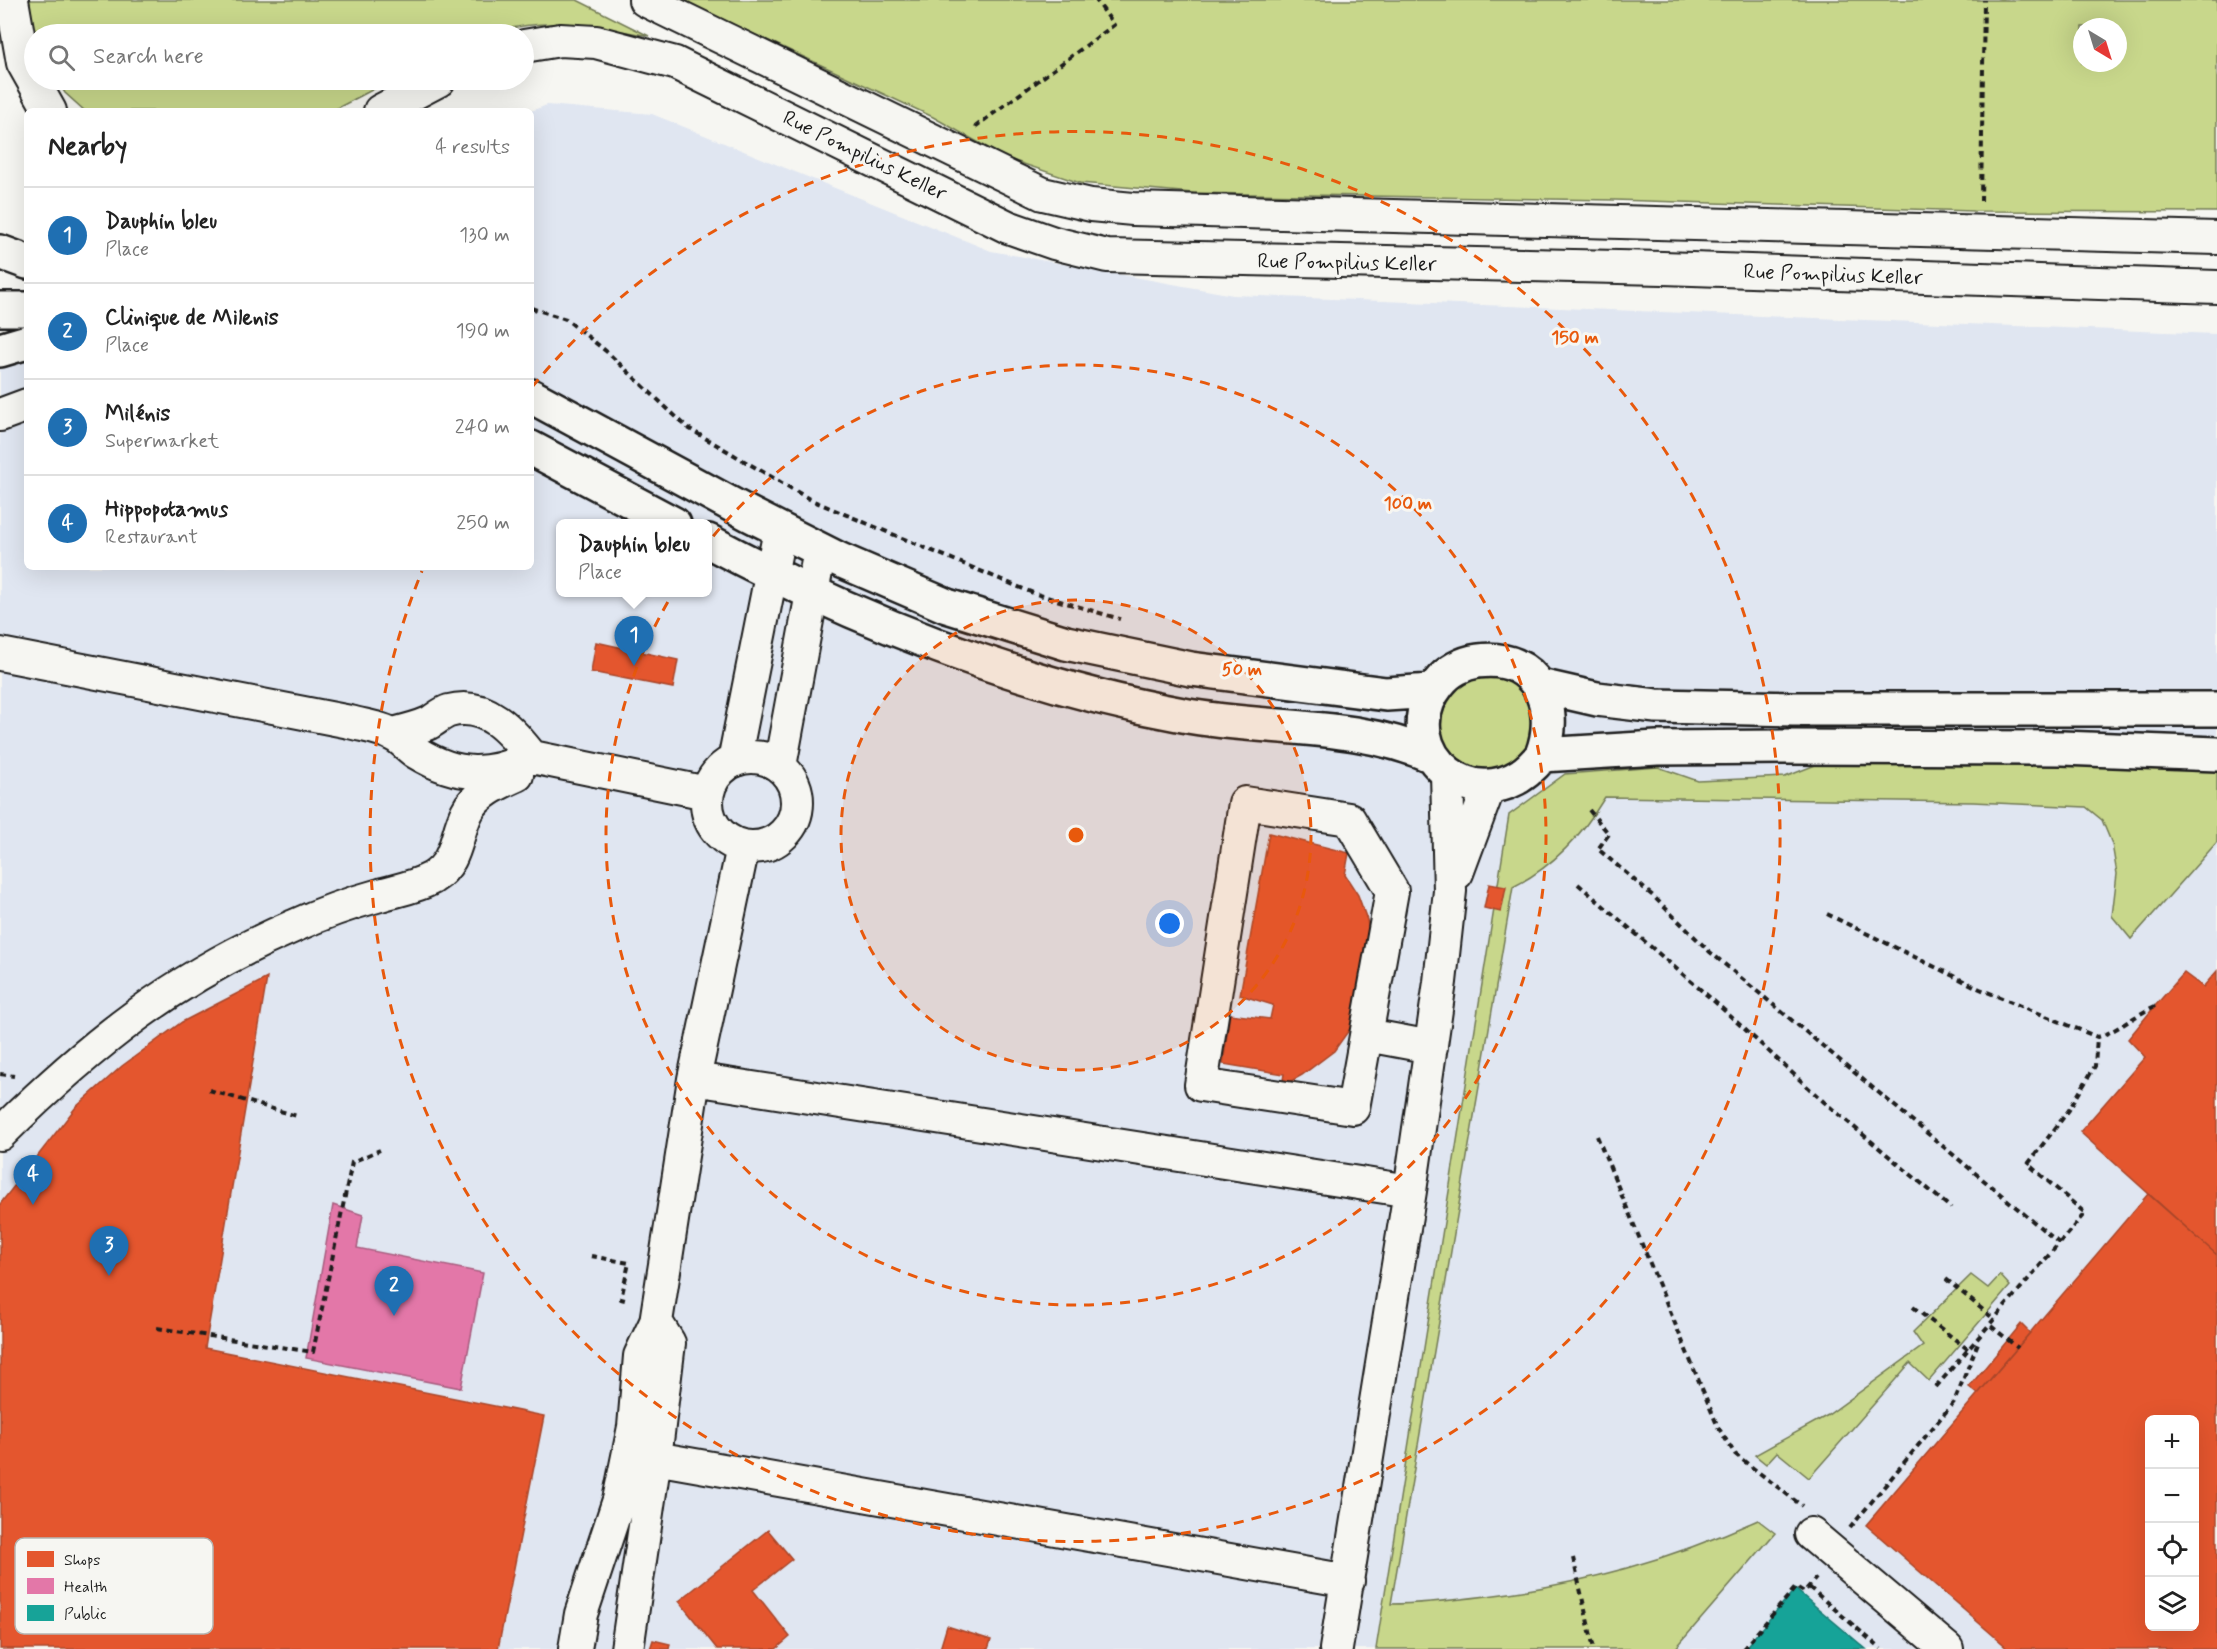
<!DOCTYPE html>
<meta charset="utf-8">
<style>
body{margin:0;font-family:Mynerve,sans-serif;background:#f6f6f6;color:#222}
.controls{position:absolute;right:18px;bottom:18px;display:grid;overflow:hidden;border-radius:9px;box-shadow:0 6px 24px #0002}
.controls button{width:54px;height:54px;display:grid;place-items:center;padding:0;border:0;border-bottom:2px solid #e0e0e0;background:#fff;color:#222;font:30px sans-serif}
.compass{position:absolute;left:2073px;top:18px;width:54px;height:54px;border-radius:50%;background:#fff;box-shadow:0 6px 24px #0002;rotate:142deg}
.you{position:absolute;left:1170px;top:924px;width:21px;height:21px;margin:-15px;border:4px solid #fff;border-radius:50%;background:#1a73e8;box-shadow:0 0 0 9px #1a73e833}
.badge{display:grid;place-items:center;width:39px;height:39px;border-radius:50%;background:#1f6fb2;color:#fff;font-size:20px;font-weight:700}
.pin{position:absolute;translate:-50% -50px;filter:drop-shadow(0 2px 3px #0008)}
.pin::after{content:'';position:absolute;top:32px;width:21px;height:18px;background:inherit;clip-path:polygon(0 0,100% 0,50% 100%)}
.popup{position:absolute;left:556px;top:519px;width:156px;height:78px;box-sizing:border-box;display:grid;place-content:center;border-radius:9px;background:#fff;filter:drop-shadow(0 2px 4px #0005);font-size:20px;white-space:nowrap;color:#767676}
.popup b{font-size:22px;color:#222}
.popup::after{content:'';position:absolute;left:50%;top:100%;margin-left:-12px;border:12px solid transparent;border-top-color:#fff}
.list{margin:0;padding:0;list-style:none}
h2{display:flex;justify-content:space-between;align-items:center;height:78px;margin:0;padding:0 24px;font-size:26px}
h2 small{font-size:20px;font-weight:400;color:#767676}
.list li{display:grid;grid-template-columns:39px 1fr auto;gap:18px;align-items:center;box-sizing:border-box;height:96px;padding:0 24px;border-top:2px solid #e0e0e0}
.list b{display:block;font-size:22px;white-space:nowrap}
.list p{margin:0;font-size:20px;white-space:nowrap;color:#767676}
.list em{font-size:20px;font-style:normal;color:#767676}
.icon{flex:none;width:33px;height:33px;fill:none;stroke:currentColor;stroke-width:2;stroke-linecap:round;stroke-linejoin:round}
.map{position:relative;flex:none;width:2217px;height:1649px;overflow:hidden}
.search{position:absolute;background:#fff;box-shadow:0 6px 24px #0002;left:24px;top:24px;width:510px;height:66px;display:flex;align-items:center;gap:15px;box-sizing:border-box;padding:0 21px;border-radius:33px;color:#767676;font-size:22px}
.panel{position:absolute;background:#fff;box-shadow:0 6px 24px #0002;left:24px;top:108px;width:510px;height:462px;border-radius:9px}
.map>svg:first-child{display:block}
.built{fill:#e0e6f1;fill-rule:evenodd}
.green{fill:#c8d78b;stroke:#727a54;stroke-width:1.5;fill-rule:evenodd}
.shops{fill:#e4572e;stroke:#a84529;stroke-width:1.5;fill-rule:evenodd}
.health{fill:#e377a8;stroke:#a75c7e;stroke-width:1.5}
.public{fill:#17a398;stroke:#187a73;stroke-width:1.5}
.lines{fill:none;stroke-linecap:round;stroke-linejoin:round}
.minor-casing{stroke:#1c1c1c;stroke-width:36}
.major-casing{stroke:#1c1c1c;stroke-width:38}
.path{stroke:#1c1c1c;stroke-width:4;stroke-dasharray:6 4.5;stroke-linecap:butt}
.minor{stroke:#f6f6f2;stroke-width:32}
.major{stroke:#f6f6f2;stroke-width:33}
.ring{fill:none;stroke:#e8590c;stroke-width:3;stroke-dasharray:10 8}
.labels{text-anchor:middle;stroke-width:6;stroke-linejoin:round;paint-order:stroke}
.street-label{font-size:21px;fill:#1c1c1c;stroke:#f6f6f2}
.key{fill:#f6f6f2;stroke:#b5b5b2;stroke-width:1.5}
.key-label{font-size:16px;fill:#1c1c1c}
.centre{fill:#e8590c;stroke:#f6f6f2;stroke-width:3}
.ring-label{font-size:18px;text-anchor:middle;font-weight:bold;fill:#e8590c;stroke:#f6f6f2;stroke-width:6;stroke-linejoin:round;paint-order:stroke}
</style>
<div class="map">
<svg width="2217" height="1649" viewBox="0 0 2217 1649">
<rect width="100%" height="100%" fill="#f6f6f2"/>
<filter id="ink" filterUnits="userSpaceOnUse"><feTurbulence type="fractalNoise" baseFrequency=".0167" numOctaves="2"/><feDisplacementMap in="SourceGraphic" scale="12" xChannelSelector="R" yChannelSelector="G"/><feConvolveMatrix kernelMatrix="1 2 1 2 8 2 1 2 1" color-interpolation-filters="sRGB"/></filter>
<g filter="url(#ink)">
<!-- built -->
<path class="built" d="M 547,105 L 652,114 L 991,251 L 1233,295 L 2217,334 L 2217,1649 L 0,1649 L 0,353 L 27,340 L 27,567 L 531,567 L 531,111 ZM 560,524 L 708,524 L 708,592 L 560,592 ZM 2150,1420 L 2194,1420 L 2194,1626 L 2150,1626 Z"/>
<!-- green -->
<path class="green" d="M 24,0 L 577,0 L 649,36 C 596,26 543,15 490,34 L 34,34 L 34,39 Z
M 681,0 L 2217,0 L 2217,212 L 1973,211 L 1614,200 L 1193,193 L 1080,183 L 1006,158 L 933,117 ZM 2082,27 L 2118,27 L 2118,63 L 2082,63 Z
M 57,80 L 391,80 L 332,111 L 85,111 L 65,93 Z
M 1488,671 L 1519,682 L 1536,709 L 1526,755 L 1498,772 L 1464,768 L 1440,744 L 1437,710 L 1456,681 Z
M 1823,762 L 2116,765 L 2217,770 L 2217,842 L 2131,939 L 2112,916 L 2117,874 L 2112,844 L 2102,820 L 2086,807 L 1973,802 L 1605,797 C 1582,835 1554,866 1513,887 L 1391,1604 C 1423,1604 1455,1600 1487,1596 C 1583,1584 1669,1560 1758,1520 L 1775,1533 L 1675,1649 L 1376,1649 L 1509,815 L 1565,774 L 1658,767 L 1698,781 L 1785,777 Z
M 1971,1275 L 1988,1288 L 2000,1275 L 2010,1286 L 1929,1381 L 1910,1363 L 1809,1478 L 1777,1452 L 1766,1464 L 1755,1455 L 1828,1415 L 1923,1346 L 1913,1332 Z"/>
<!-- shops -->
<path class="shops" d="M 596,642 L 678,660 L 673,688 L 591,672 Z
M 1269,833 L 1349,853 L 1345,875 L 1358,895 L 1367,920 L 1370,940 L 1357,1019 L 1334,1051 L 1302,1075 L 1282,1086 L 1284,1074 L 1223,1064 L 1230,1014 L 1270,1019 L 1273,1005 L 1240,995 Z
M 1489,884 L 1506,887 L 1501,912 L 1484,908 Z
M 2217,971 L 2217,1255 L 2080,1132 L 2145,1057 L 2128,1039 L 2155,1006 L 2184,973 L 2203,987 Z
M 267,978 L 205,1348 L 544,1416 L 498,1649 L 0,1649 L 0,1204 L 76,1107 L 122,1066 L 182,1022 Z
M 2148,1194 L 2217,1255 L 2217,1649 L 2009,1649 L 1866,1525 ZM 2150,1420 L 2194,1420 L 2194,1626 L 2150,1626 Z
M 2021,1324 L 2030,1333 L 1978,1394 L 1969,1387 Z
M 768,1530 L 792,1559 L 753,1590 L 790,1637 L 776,1649 L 717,1649 L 679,1601 Z
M 947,1626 L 991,1640 L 988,1649 L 940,1649 Z
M 653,1640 L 670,1644 L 669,1649 L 650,1649 Z"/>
<!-- health -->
<path class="health" d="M 333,1205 L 363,1215 L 357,1248 L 483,1273 L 461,1388 L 306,1358 Z"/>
<!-- public -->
<path class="public" d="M 1795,1589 L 1866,1649 L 1744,1649 Z"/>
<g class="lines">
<!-- minor casing -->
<g class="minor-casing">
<path id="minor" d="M 12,0 L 23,63 L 50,111
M 645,0 L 1043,194 L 1091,205 L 1133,209 L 2217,238
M 524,46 L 560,40 L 596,42 L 675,63 L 1008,227 L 1054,243 L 1107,256 L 1663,268 L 2217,287
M 380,111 L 439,80
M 0,415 L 27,405
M 0,654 L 350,722 C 364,726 383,728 395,736 C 403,740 409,748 417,753 C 458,778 490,777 532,757 L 707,793
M 393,734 C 405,731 418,728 429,723 C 435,720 442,713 449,711 C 487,701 511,731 532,757
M707 802a45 45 0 1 1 90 0a45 45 0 1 1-90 0Z
M 734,761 L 780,530
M 780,766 L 820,550
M 1245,803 L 1349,819 L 1392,891 L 1353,1108 L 1201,1085 Z
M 1457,873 L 1489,787
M 1367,1035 L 1431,1047
M 694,1079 L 1410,1191
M 0,1134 C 92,1043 175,977 294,926 C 322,913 351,903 380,895 C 397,890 416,887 432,878 C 458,862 455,836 467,812 C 476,793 499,783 517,775
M 655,1458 L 1348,1581
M 1811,1534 L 1947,1649
M 575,1649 L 581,1614 L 619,1500 L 634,1427 L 640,1356 L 656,1322 L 694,1079 L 743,847
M 627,1649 L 655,1458 L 669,1343 L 656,1322
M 1336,1649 L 1410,1191 L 1440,982 L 1450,891 L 1447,773"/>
</g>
<!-- major casing -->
<g class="major-casing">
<path id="major" d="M 0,252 L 27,262
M 0,309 L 27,309
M 0,350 L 27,342
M 531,396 L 749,514 L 840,560 L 947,606 L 1066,643 L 1191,669 L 1386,694 L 1432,691
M 531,448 L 674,524
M 708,541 C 854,619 1019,685 1183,715 C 1266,731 1354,721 1432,756
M 1540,686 L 1597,699 L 1656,706 L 1793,709 L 2217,709
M 1542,755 C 1561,706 1536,653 1478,661 C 1463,663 1448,671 1439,683 C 1385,750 1483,832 1542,755 L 1657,748 L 1786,747 L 2062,748 L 2217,754"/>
</g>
<!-- path -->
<path class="path" d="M 975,127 L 1114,25 L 1096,0
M 1981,201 L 1984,0
M 531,308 L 566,319 L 607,352 L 688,428 L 811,500 L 1033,593 L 1120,619
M 1589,810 L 1609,834 L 1598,849 L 1653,896 L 1710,952 L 2059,1243
M 1578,884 L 1715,1002 L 1824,1102 L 1951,1208
M 1827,914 L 1980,989 L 2097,1037 C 2115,1033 2135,1015 2155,1006
M 0,1074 L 14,1076
M 209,1090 L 297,1116
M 1597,1136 L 1718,1427 L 1735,1454 L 1802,1506
M 591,1256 L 629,1263 L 621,1299 L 629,1301
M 1946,1279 L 1995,1320
M 1913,1307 L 1970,1351
M 1991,1326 L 2018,1348
M 157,1328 L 313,1352 L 352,1162 L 380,1150
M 1936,1387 L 2085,1213 L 2028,1164 L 2069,1110 L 2095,1066 L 2097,1037
M 1850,1528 L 1954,1402 L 1978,1343
M 1573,1558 L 1594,1649
M 1809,1587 L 1881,1649
M 1743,1649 L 1796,1587 L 1804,1592 L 1816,1578"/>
<!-- minor -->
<use href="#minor" class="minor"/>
<!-- major -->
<use href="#major" class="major"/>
</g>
</g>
<!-- distance rings -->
<circle cx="1076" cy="835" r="235" fill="#e8590c" fill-opacity=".12"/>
<g class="ring">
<circle cx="1076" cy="835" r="235"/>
<circle cx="1076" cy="835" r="470"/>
<path d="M532 387A705 705 0 1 1 422 571"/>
</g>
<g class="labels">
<!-- street labels -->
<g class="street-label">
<text transform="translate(865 155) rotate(26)" y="7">Rue Pompilius Keller</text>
<text transform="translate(1347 262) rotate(1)" y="7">Rue Pompilius Keller</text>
<text transform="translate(1833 274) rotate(2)" y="7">Rue Pompilius Keller</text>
</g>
</g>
<!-- legend -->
<rect x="15" y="1538" width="198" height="96" rx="9" class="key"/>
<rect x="27" y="1551" width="27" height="16" fill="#e4572e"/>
<rect x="27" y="1578" width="27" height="16" fill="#e377a8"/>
<rect x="27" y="1605" width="27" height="16" fill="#17a398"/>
<g class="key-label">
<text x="64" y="1565">Shops</text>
<text x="64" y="1592">Health</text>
<text x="64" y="1619">Public</text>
</g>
<circle cx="1076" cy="835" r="9" class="centre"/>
<g class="ring-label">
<text x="1575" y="343">150 m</text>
<text x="1408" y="509">100 m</text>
<text x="1242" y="675">50 m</text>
</g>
</svg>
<div class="controls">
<button>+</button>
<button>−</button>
<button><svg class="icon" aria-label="locate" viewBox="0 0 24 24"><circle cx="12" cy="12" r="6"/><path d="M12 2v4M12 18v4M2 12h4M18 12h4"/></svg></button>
<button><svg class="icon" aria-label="layers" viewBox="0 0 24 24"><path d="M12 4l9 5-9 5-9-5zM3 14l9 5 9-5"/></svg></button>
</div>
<svg class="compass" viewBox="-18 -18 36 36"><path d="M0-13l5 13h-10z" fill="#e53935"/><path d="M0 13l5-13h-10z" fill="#767676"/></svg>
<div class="you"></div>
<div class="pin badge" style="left:634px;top:666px">1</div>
<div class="popup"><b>Dauphin bleu</b>Place</div>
<div class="pin badge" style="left:394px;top:1316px">2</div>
<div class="pin badge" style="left:109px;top:1276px">3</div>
<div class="pin badge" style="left:33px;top:1205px">4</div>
<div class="search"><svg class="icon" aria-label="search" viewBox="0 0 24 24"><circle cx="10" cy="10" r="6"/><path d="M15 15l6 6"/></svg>Search here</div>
<section class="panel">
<h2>Nearby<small>4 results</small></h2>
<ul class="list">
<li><span class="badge">1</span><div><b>Dauphin bleu</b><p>Place</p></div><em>130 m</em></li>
<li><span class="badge">2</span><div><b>Clinique de Milenis</b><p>Place</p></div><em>190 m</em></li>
<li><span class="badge">3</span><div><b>Milénis</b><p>Supermarket</p></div><em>240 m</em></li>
<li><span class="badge">4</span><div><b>Hippopotamus</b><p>Restaurant</p></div><em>250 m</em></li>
</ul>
</section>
</div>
